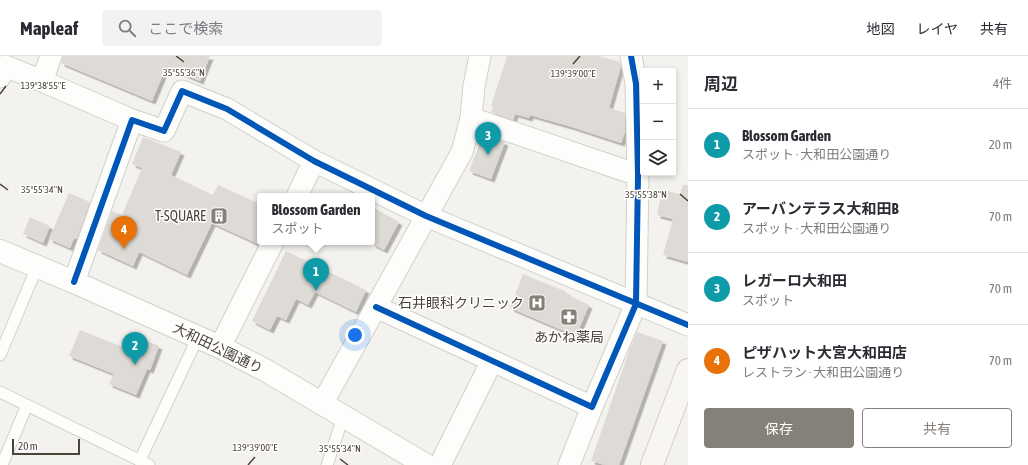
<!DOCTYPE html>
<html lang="ja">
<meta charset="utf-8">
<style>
body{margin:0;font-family:"Asap Condensed","Noto Sans JP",sans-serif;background:#f2f2f3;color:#2b2b33}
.controls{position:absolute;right:12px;top:12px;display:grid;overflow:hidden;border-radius:4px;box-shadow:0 2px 6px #0003}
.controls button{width:36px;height:36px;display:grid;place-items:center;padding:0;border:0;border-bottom:1px solid #e1e1e2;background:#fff;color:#2b2b33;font:20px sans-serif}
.scale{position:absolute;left:12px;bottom:10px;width:68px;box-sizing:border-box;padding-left:4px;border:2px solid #4b4439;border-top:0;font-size:11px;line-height:14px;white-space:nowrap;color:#4b4439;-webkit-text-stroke:3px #fff;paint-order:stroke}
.you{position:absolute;left:355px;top:279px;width:14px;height:14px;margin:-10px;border:3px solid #fff;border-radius:50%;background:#1a73e8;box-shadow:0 0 0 6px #1a73e833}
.badge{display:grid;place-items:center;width:26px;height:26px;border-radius:50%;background:#868178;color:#fff;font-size:13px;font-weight:700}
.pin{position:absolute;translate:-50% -33px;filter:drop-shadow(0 1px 2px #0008)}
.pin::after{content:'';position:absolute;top:21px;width:14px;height:12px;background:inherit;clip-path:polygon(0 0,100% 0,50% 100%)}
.popup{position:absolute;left:257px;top:137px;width:118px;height:52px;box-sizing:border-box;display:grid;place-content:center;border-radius:4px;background:#fff;filter:drop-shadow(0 1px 3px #0005);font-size:13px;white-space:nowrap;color:#7c7c81}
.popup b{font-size:15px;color:#2b2b33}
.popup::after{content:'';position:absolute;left:50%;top:100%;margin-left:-8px;border:8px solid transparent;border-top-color:#fff}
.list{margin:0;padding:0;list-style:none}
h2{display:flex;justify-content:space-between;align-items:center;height:52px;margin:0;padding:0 16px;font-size:17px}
h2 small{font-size:13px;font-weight:400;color:#7c7c81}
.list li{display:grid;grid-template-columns:26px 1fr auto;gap:12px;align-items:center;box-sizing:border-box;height:72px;padding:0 16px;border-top:1px solid #e1e1e2}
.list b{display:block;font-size:15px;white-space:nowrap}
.list p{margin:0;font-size:13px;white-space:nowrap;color:#7c7c81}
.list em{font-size:13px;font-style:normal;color:#7c7c81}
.actions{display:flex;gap:8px;padding:12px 16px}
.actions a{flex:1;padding:9px 0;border:1px solid #868178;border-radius:4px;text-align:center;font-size:14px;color:#868178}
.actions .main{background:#868178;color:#fff}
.icon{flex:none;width:22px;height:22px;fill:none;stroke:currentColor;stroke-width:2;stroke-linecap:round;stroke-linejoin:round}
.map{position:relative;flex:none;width:688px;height:409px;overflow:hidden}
header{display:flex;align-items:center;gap:24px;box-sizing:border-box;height:56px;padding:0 20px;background:#fff;border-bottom:1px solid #e1e1e2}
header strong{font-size:19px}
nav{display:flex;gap:22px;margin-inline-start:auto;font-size:14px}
.search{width:280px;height:36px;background:#f2f2f3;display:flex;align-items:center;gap:10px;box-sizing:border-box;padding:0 14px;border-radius:4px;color:#7c7c81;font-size:15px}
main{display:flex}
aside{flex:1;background:#fff}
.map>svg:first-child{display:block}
.building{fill:#dedbd6;filter:url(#shadow)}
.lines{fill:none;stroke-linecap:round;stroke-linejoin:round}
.service-casing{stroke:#d2d0cb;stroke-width:13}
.minor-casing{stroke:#d2d0cb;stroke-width:23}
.tertiary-casing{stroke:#d2d0cb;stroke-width:24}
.secondary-casing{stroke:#d3cfc5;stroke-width:24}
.service{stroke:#fdfdfc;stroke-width:11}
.minor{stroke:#fdfdfc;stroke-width:21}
.tertiary{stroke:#fdfdfc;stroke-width:22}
.secondary{stroke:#f7f6f1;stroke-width:22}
.cycleway-casing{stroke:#fff;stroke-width:8}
.cycleway{stroke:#0057b8;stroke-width:6}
.ticks{fill:none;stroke:#4b4439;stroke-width:1.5}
.labels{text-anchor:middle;stroke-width:3;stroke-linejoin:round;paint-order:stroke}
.poi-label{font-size:14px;fill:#4b4439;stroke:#fff;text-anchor:end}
.street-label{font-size:14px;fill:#4b4439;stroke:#fff}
.ticks-label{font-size:10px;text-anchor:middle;fill:#4b4439;stroke:#fff;stroke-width:3;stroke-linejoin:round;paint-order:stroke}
</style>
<header>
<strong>Mapleaf</strong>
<div class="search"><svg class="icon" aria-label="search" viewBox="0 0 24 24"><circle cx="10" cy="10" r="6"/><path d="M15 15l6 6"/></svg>ここで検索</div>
<nav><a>地図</a><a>レイヤ</a><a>共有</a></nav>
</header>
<main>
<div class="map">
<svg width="688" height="409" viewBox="0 0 688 409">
<defs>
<filter id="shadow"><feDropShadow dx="3.5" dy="3.5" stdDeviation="0" flood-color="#0004"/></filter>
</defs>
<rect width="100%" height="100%" fill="#f4f2ee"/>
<!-- building -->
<path class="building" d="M 63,0 L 210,0 L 200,25 L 166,11 L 152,45 L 61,7 Z
M 507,0 L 599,0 L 620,6 L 621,10 L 609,52 L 625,57 L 625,76 L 621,87 L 572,71 L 530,59 L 529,62 L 515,58 L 513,64 L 491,56 L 493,51 L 491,50 Z
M 483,79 L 505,86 L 491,123 L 469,115 Z
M 143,81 L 181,96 L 171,119 L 213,139 L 218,129 L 260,148 L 260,185 L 258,188 L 212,167 L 187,219 L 139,196 L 133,210 L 98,194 L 112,155 L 122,159 L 142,112 L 132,108 Z
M 683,129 L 688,129 L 688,206 L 663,199 L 673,163 L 657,159 L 662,134 L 680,138 Z
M 69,137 L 90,146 L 77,183 L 74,182 L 70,192 L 49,183 Z
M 372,151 L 399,166 L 384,194 L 372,188 Z
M 30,161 L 50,170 L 43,187 L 23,178 Z
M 286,195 L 366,234 L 356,256 L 315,236 L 308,249 L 296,243 L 286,264 L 277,260 L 270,274 L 252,265 Z
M 523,218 L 567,236 L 566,238 L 589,249 L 576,280 L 510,252 Z
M 80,274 L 130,294 L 136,280 L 159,290 L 150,314 L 147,313 L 136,339 L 109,328 L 114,318 L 69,300 Z
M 637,276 L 663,285 L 619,409 L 605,409 L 591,405 L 629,295 Z"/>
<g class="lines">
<!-- service casing -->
<g class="service-casing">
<path id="service" d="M 0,299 L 37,211
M 0,336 L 149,409
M 140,404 L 198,281
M 2,409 L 27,349
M 327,409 L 343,361"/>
</g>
<!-- minor casing -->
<g class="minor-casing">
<path id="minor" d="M 51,0 L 42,25 L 132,64
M 0,21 L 5,10 L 42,25
M 471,62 L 638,119
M 297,140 L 314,105
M 74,226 L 132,64 L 164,75 L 182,35 L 227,53 L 314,105 L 426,160 L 688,269
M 376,251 L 592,351 L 636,248 L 638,119 L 636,28 L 631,0
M 220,291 L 273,186
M 322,348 L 462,96 L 471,62 L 474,30 L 480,0
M 440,409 L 492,305
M 569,409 L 592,351"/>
</g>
<!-- tertiary casing -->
<g class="tertiary-casing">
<path id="tertiary" d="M 0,195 L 74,226 L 220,291 L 265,314 L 426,409"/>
</g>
<!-- secondary casing -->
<g class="secondary-casing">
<path id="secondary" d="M 652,409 L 688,314"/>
</g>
<!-- service -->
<use href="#service" class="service"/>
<!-- minor -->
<use href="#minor" class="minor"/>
<!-- tertiary -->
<use href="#tertiary" class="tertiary"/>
<!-- secondary -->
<use href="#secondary" class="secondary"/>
<!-- cycleway casing -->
<g class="cycleway-casing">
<path id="cycleway" d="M 74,226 L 132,64 L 164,75 L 182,35 L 227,53 L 314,105 L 426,160 L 688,269
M 376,251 L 592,351 L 636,248 L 638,119 L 636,28 L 631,0"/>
</g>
<!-- cycleway -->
<use href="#cycleway" class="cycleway"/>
</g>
<!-- ticks -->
<path class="ticks" d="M 176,0 L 184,6M 573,8 L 580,0M 0,38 L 6,30M 0,128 L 8,134M 680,138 L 688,145M 340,403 L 348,409M 248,409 L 255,401"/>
<!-- icons -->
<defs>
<g id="building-square" transform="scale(0.9)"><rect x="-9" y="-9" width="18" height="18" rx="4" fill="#868178" stroke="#fff"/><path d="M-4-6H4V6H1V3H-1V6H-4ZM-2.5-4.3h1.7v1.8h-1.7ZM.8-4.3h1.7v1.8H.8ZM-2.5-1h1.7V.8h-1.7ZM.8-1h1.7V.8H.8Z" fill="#fff"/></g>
<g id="hospital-square" transform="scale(0.9)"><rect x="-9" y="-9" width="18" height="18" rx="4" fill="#868178" stroke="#fff"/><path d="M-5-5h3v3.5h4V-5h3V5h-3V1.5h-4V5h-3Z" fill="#fff"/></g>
<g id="pharmacy-square" transform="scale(0.9)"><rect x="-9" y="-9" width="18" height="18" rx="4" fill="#868178" stroke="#fff"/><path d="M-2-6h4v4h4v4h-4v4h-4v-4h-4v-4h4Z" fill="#fff"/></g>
</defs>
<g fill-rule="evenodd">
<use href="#building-square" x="219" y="160"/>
<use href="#hospital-square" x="537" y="247"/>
<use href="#pharmacy-square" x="569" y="261"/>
</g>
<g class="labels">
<!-- poi labels -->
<g class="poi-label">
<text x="206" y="165">T-SQUARE</text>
<text x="524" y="252">石井眼科クリニック</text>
<text x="569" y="286" text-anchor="middle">あかね薬局</text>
</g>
<!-- street labels -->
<g class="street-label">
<text transform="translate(218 292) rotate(26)" y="5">大和田公園通り</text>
</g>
</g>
<g class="ticks-label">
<text x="184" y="20">35°55'36"N</text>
<text x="573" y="21">139°39'00"E</text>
<text x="43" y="33">139°38'55"E</text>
<text x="42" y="137">35°55'34"N</text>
<text x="646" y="142">35°55'38"N</text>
<text x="255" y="395">139°39'00"E</text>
<text x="340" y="396">35°55'34"N</text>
</g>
</svg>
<div class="controls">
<button>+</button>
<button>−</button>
<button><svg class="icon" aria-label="layers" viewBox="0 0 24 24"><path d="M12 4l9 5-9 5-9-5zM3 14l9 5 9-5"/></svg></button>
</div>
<div class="scale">20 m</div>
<div class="you"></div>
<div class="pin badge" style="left:316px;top:235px;background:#0f9aa8">1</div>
<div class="popup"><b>Blossom Garden</b>スポット</div>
<div class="pin badge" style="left:135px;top:309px;background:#0f9aa8">2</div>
<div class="pin badge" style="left:488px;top:99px;background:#0f9aa8">3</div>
<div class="pin badge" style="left:124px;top:193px;background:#e8710a">4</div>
</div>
<aside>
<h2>周辺<small>4件</small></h2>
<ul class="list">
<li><span class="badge" style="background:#0f9aa8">1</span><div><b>Blossom Garden</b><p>スポット · 大和田公園通り</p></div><em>20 m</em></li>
<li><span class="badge" style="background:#0f9aa8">2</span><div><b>アーバンテラス大和田B</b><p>スポット · 大和田公園通り</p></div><em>70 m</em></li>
<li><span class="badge" style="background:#0f9aa8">3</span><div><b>レガーロ大和田</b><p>スポット</p></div><em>70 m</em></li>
<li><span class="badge" style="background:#e8710a">4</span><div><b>ピザハット大宮大和田店</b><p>レストラン · 大和田公園通り</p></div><em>70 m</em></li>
</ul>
<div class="actions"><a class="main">保存</a><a>共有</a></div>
</aside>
</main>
